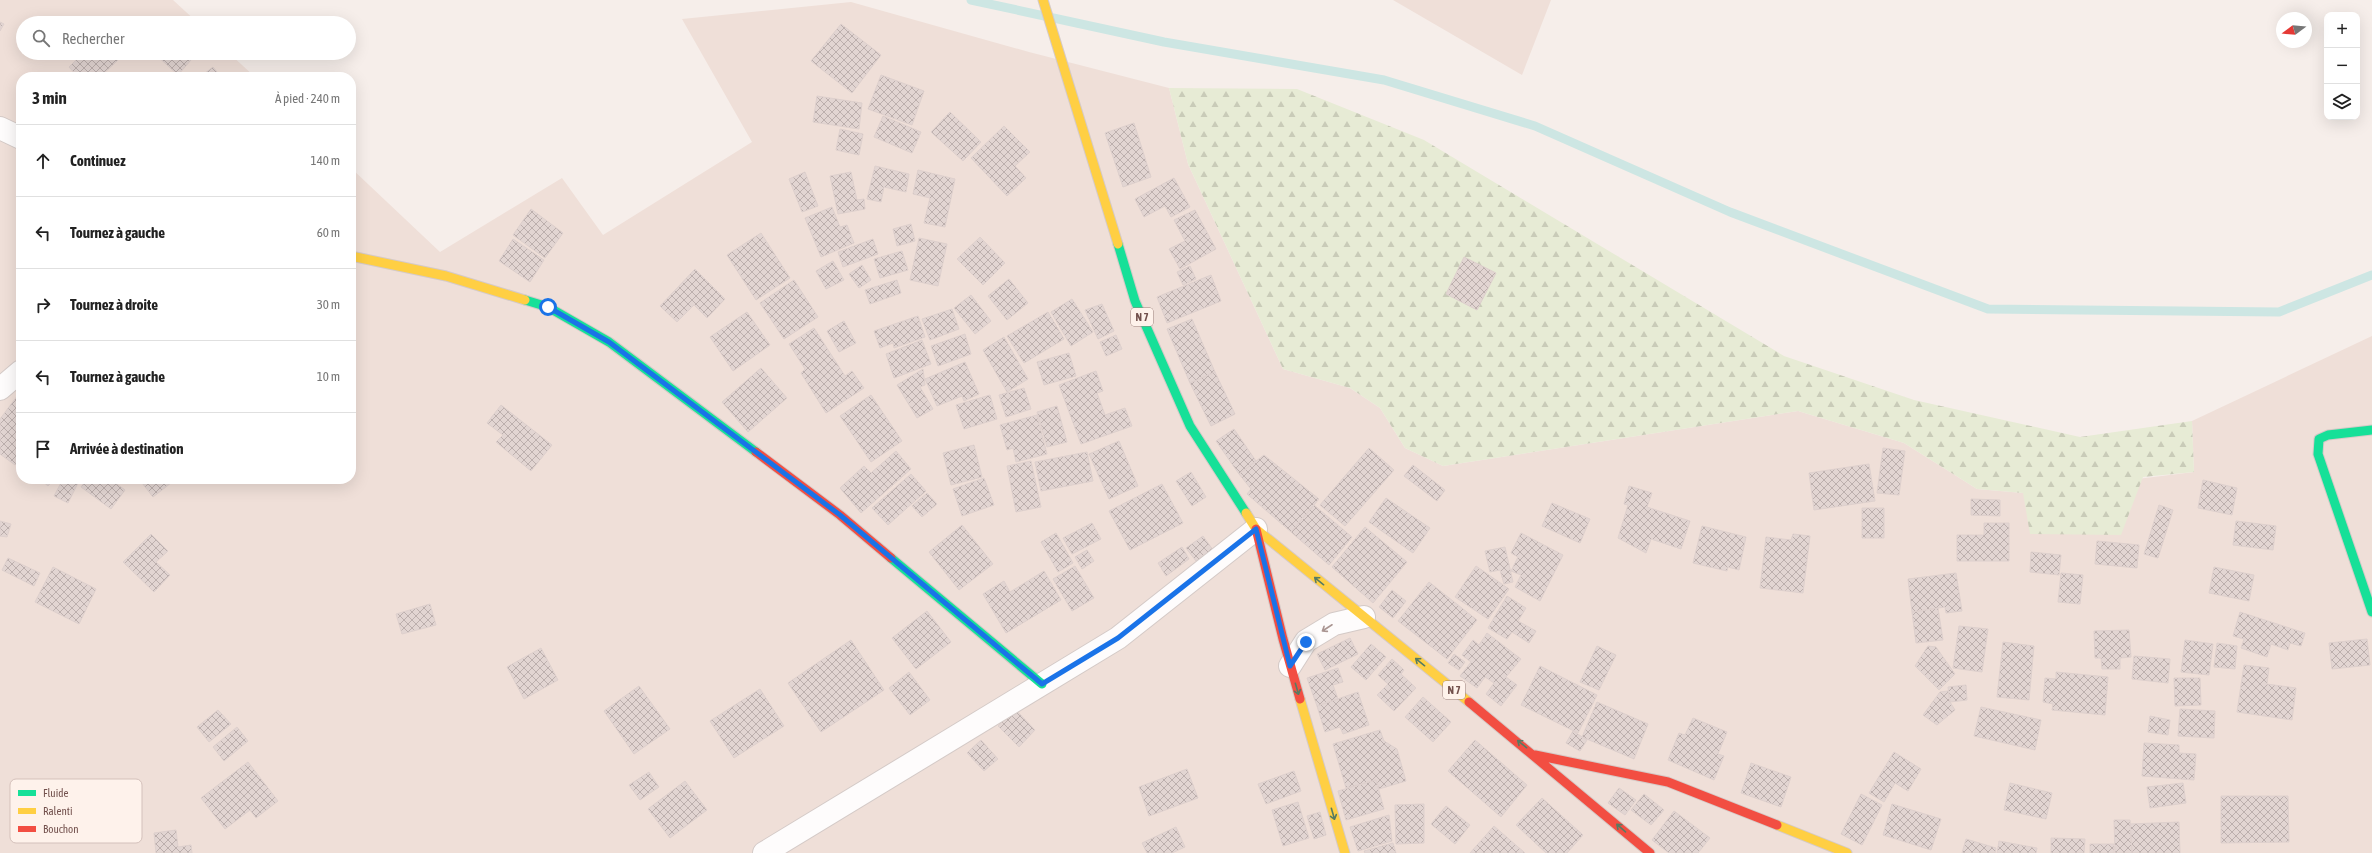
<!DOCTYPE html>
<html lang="fr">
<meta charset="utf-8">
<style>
body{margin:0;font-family:"Asap Condensed",sans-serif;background:#f6f6f6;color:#222}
.controls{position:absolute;right:12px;top:12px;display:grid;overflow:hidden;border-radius:8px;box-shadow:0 4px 16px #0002}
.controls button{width:36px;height:36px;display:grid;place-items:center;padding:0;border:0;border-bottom:1px solid #e0e0e0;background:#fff;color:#222;font:20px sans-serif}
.compass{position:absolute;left:2276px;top:12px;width:36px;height:36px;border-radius:50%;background:#fff;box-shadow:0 4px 16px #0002;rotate:254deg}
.stop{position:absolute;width:12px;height:12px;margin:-9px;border:3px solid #1a73e8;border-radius:50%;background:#fff}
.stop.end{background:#1a73e8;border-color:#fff;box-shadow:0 1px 4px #0008}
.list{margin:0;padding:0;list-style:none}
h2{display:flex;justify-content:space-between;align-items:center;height:52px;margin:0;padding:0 16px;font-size:17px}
h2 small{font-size:13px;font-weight:400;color:#767676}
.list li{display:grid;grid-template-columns:26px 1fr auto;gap:12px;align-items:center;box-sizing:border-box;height:72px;padding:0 16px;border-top:1px solid #e0e0e0}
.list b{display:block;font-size:15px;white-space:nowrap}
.list em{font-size:13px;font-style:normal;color:#767676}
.icon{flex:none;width:22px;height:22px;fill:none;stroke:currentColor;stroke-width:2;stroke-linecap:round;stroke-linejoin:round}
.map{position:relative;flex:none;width:2372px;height:853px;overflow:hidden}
.search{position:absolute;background:#fff;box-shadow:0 4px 16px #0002;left:16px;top:16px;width:340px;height:44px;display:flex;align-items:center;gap:10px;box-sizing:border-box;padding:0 14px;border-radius:22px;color:#767676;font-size:15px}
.panel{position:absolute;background:#fff;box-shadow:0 4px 16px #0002;left:16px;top:72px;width:340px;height:412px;border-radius:16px}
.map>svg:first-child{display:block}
.residential{fill:#efdfd8}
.forest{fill:url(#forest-firs)}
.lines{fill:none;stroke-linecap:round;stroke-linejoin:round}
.stream{stroke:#cde6e3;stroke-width:9}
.building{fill:url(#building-cross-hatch);stroke:#ded0cd}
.street-casing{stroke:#d4cac7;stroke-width:24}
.fast-casing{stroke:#d5cac7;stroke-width:11}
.slow-casing{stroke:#d5cac7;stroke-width:11}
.jam-casing{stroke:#d5cac7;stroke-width:11}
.street{stroke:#fefcfc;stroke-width:22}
.fast{stroke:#16e098;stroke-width:9}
.slow{stroke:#ffcf43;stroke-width:9}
.jam{stroke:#f24e42;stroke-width:9}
.oneway{stroke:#567b63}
.oneway2{stroke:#aa9592}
.route{stroke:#1a73e8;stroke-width:5}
.labels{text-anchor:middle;stroke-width:3;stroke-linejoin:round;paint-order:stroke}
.shield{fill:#fef2eb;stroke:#9c817c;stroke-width:1}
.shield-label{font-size:11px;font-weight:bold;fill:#72504c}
.key{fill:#fef2eb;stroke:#d4c1bb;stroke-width:1}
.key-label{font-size:11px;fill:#72504c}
</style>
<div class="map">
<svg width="2372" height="853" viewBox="0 0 2372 853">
<defs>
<pattern id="forest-firs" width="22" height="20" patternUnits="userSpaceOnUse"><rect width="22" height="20" fill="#e7ebd5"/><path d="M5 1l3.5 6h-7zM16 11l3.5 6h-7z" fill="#c9cbb8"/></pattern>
<pattern id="building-cross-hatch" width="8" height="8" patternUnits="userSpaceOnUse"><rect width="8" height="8" fill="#e2d5d2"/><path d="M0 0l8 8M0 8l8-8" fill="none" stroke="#bcafad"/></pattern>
</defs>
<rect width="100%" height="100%" fill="#f6eeea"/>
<!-- residential -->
<path class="residential" d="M 0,0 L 173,0 L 198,23 L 23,23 L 23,53 L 229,53 L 255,77 L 21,77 L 21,479 L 351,479 L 351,168 L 440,252 L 562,178 L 603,235 L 752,142 L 682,19 L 851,2 L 1029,52 L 1169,88 L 1188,164 L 1283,369 L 1350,388 L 1380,408 L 1405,448 L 1443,466 L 1798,411 L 1904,443 L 1977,489 L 2023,493 L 2194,472 L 2192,421 L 2372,336 L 2372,853 L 0,853 Z
M 1393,0 L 1551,0 L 1522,75 Z"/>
<!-- forest -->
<path class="forest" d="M 1169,88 L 1297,89 L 1424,140 L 1784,356 L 1914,400 L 2080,437 L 2192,421 L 2194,472 L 2143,477 L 2121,535 L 2030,534 L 2023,493 L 1977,489 L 1904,443 L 1798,411 L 1443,466 L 1405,448 L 1380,408 L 1350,388 L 1283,369 L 1188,164 Z"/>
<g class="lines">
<!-- stream -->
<path class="stream" d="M 971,0 L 1164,42 L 1384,80 L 1535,126 L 1730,212 L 1988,309 L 2279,312 L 2372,275"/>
</g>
<!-- building -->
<path class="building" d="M 0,22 L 4,24 L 0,31 Z
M 841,24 L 881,55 L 852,93 L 811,61 Z
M 83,53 L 111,53 L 118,60 L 100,77 L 78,77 L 69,67 Z
M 154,53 L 197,53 L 178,75 Z
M 213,67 L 221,77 L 200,77 Z
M 881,75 L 924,91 L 912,125 L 868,109 Z
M 817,96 L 862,103 L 859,129 L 813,122 Z
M 950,112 L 981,142 L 963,161 L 931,132 Z
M 883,116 L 921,132 L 912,153 L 874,137 Z
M 1134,123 L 1151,177 L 1123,187 L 1105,133 Z
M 1004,126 L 1030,152 L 1015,166 L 1026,178 L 1007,196 L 971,158 Z
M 840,129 L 863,134 L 859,155 L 836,150 Z
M 875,166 L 909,174 L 906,192 L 884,187 L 881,202 L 867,199 Z
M 918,170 L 955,179 L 945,227 L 924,223 L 930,198 L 913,194 Z
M 805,172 L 818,206 L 802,212 L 789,179 Z
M 851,172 L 857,200 L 864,199 L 865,209 L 838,214 L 830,176 Z
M 1174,178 L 1190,207 L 1171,217 L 1165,206 L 1144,217 L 1135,199 Z
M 832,207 L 840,227 L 847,225 L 854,243 L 821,257 L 805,218 Z
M 531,209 L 563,233 L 545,258 L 513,235 Z
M 1195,210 L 1216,249 L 1180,269 L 1169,249 L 1185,241 L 1174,220 Z
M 911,224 L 915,241 L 897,246 L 893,229 Z
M 761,233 L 790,278 L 756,300 L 727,255 Z
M 980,237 L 1005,263 L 983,285 L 957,259 Z
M 919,238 L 947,244 L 938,286 L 910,280 Z
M 513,239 L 544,260 L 530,282 L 499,261 Z
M 873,239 L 878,254 L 843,267 L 838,252 Z
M 902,251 L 908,270 L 880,278 L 874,259 Z
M 1464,257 L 1496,273 L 1477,310 L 1446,294 Z
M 833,261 L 844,280 L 826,289 L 816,271 Z
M 862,265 L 871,280 L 859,288 L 849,274 Z
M 1190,266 L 1196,279 L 1183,285 L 1177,272 Z
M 695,269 L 725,299 L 707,318 L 694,305 L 677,322 L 660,306 Z
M 1211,275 L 1221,301 L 1167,323 L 1157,297 Z
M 1009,279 L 1028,303 L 1007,320 L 988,296 Z
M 794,280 L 818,317 L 784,339 L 760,303 Z
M 897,280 L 901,293 L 870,304 L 865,290 Z
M 971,295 L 991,321 L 975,334 L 954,308 Z
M 1072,299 L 1093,332 L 1071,346 L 1051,312 Z
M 1102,304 L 1114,331 L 1098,339 L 1085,310 Z
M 952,309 L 959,329 L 930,340 L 922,319 Z
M 747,312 L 770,345 L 733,371 L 710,337 Z
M 1048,312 L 1064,339 L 1024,363 L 1007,336 Z
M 918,316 L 925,337 L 894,348 L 893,343 L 880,348 L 874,331 Z
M 1192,319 L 1215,372 L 1190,383 L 1167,329 Z
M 844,321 L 856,343 L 839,352 L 827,331 Z
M 814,328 L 845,376 L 852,371 L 864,388 L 826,413 L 801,373 L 805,369 L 789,344 Z
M 965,334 L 971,354 L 938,366 L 931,346 Z
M 1116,335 L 1122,349 L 1106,356 L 1100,342 Z
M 1004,337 L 1028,379 L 1007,392 L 983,350 Z
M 922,340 L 931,364 L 894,378 L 886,354 Z
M 1069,353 L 1076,376 L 1044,385 L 1037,362 Z
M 965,362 L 979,394 L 964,401 L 962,396 L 937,406 L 925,379 Z
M 761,368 L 787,398 L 748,432 L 722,402 Z
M 923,369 L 925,385 L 920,387 L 933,409 L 917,418 L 897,385 Z
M 1096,371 L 1103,391 L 1097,393 L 1105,415 L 1125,408 L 1132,426 L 1081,444 L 1059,385 Z
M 1215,372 L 1235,414 L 1211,426 L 1190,383 Z
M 1024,388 L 1031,409 L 1006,417 L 999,395 Z
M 21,391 L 21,457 L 15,465 L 0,454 L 0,419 Z
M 871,395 L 902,441 L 871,462 L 840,416 Z
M 990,395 L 997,419 L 964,429 L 956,405 Z
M 501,405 L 552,445 L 531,471 L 496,442 L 503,435 L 487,423 Z
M 1057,406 L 1067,442 L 1047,447 L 1037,412 Z
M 1037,415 L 1047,454 L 1016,462 L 1013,448 L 1007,450 L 1000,425 Z
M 1234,429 L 1256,461 L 1239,474 L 1216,441 Z
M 1119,441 L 1138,486 L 1109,499 L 1089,454 Z
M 974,445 L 982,477 L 951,485 L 943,453 Z
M 1369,448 L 1394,470 L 1345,526 L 1320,505 Z
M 1883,448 L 1905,451 L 1899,495 L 1877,493 Z
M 896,451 L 911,469 L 861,513 L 840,488 L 864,466 L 871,473 Z
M 1087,452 L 1093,481 L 1041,491 L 1035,462 Z
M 1264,455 L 1319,499 L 1291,532 L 1247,494 L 1251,489 L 1239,474 Z
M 1031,461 L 1041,507 L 1016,512 L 1007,466 Z
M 1869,464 L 1875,501 L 1814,510 L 1809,473 Z
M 1413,465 L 1445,490 L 1437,501 L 1404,476 Z
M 1191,472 L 1206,497 L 1192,506 L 1176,481 Z
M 911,474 L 926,491 L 888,525 L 872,508 Z
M 984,478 L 994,505 L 962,516 L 953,489 Z
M 40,479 L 54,479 L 48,486 Z
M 63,479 L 80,479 L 68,503 L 54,496 Z
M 87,479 L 110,479 L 125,490 L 111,509 L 81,487 Z
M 139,479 L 176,479 L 153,497 Z
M 2203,480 L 2237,488 L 2232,515 L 2198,508 Z
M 1162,484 L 1183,523 L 1130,550 L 1109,511 Z
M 1629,486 L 1652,493 L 1647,507 L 1690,521 L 1681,549 L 1651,539 L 1646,553 L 1618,538 L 1628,505 L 1624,504 Z
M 927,493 L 937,504 L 922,517 L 912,506 Z
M 1386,498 L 1430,528 L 1413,553 L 1369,522 Z
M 1971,499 L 2000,500 L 2000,516 L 1971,515 Z
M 1552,503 L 1590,519 L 1580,543 L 1542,526 Z
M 1314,505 L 1352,537 L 1329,565 L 1291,532 Z
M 2159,505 L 2173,510 L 2158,558 L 2144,554 Z
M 1862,508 L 1884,508 L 1884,538 L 1862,538 Z
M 0,521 L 11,524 L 7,537 L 0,536 Z
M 2236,521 L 2276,526 L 2273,550 L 2233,545 Z
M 1092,523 L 1101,539 L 1072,554 L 1063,538 Z
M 1984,523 L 2009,523 L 2009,561 L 1957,561 L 1957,535 L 1984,535 Z
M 962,525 L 993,564 L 959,590 L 929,552 Z
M 1702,526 L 1746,537 L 1739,570 L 1728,567 L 1727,571 L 1693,563 Z
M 1365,527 L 1407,562 L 1373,603 L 1332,567 Z
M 1056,533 L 1073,563 L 1058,572 L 1041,542 Z
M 1521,533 L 1563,555 L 1540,601 L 1515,587 L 1521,575 L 1511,571 L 1518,557 L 1511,553 Z
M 151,534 L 168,551 L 156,562 L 170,575 L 154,592 L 123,562 Z
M 1793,534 L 1810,536 L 1803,593 L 1760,588 L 1766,537 L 1791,540 Z
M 1203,536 L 1213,550 L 1196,561 L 1186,548 Z
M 2097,541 L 2139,545 L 2137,568 L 2095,564 Z
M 1182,547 L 1189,559 L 1166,576 L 1158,563 Z
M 1505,547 L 1513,582 L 1504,584 L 1500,570 L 1490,572 L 1485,551 Z
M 1087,550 L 1094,561 L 1082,569 L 1075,557 Z
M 2031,552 L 2061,555 L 2059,575 L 2030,572 Z
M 8,558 L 40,573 L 34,586 L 2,570 Z
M 1075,566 L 1094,598 L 1072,611 L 1053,579 Z
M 1476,566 L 1509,589 L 1488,619 L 1455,597 Z
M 53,567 L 96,589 L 79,624 L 35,602 Z
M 2214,567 L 2254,575 L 2249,601 L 2209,593 Z
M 1044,571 L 1061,600 L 1006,633 L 983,594 L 1004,581 L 1010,592 Z
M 1956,573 L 1962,611 L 1946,613 L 1945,607 L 1912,612 L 1908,579 Z
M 2061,573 L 2083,575 L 2080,604 L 2058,602 Z
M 1429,582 L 1477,620 L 1447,659 L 1398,621 Z
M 1392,590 L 1406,601 L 1393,618 L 1379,607 Z
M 1507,596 L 1526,608 L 1518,621 L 1536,631 L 1529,643 L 1512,632 L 1507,639 L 1488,628 Z
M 430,604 L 436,625 L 402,634 L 396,614 Z
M 1938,608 L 1943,640 L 1916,643 L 1912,612 Z
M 927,611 L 951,642 L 916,669 L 892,638 Z
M 2240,612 L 2305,633 L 2301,646 L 2290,643 L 2288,650 L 2271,644 L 2267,657 L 2241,648 L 2244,639 L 2233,636 Z
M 1959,626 L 1988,629 L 1982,672 L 1953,668 Z
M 2129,630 L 2131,657 L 2120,658 L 2120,669 L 2102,669 L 2101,658 L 2095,658 L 2094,631 Z
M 1487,633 L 1521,659 L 1506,677 L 1517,685 L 1501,706 L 1486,694 L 1494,683 L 1485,677 L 1477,688 L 1460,676 L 1471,662 L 1462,655 L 1473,640 L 1479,645 Z
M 1350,638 L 1358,654 L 1325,670 L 1317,654 Z
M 2367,639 L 2370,665 L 2332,669 L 2329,643 Z
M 851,640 L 884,690 L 821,732 L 788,683 Z
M 2185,640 L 2213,644 L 2209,675 L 2181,672 Z
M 2003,642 L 2034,646 L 2029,700 L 1997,697 Z
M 2217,643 L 2237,646 L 2235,669 L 2214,667 Z
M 1371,644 L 1386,657 L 1366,680 L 1351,667 Z
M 1597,646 L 1616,655 L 1599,690 L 1580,682 Z
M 1928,646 L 1936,647 L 1955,674 L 1939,690 L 1915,666 Z
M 541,648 L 558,680 L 524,699 L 507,667 Z
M 1454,654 L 1465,662 L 1459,670 L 1448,663 Z
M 2134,656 L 2170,659 L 2168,683 L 2132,679 Z
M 1392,659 L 1404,670 L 1401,674 L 1416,688 L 1394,711 L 1377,695 L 1388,684 L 1378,675 Z
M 2244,665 L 2269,668 L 2267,684 L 2296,688 L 2292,720 L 2237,712 Z
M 1540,666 L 1597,695 L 1578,733 L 1521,705 Z
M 1338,668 L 1343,682 L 1333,685 L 1338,699 L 1317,706 L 1307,678 Z
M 909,672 L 930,700 L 910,715 L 889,688 Z
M 2056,672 L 2108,677 L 2105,715 L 2052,710 L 2053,704 L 2043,702 L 2045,678 L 2056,679 Z
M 2174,678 L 2200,678 L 2201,705 L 2175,706 Z
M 1966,685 L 1967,700 L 1950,702 L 1948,687 Z
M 639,686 L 670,729 L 634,754 L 604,711 Z
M 760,689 L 784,726 L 734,758 L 710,721 Z
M 1948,691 L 1950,702 L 1955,710 L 1937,725 L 1923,715 L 1940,692 Z
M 1358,692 L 1369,725 L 1343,734 L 1340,727 L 1325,732 L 1317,706 Z
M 1423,697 L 1451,722 L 1433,742 L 1405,717 Z
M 1597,702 L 1648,724 L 1634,759 L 1582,737 Z
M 1981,707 L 2041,720 L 2035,750 L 1974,736 Z
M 1015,709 L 1035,730 L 1019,747 L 998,726 Z
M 2180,709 L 2215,711 L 2214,738 L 2178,736 Z
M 218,710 L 231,724 L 209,742 L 197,727 Z
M 2150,716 L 2170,720 L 2168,735 L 2148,732 Z
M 1693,718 L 1727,732 L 1718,754 L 1724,756 L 1714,780 L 1668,760 L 1679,733 L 1685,735 Z
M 237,727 L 248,741 L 224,761 L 213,747 Z
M 1380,730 L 1384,741 L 1397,749 L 1406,781 L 1379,789 L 1376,780 L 1346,788 L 1333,744 Z
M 1573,731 L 1587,740 L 1580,751 L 1566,743 Z
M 981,740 L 998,759 L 984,771 L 967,753 Z
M 1475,740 L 1527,785 L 1501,817 L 1448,771 Z
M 2144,743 L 2179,745 L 2179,753 L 2196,754 L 2194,780 L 2142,776 Z
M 1894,752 L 1921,769 L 1908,791 L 1895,783 L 1884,802 L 1869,793 Z
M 248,762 L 278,801 L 256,818 L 250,810 L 225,829 L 201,798 Z
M 1751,763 L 1791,777 L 1781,807 L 1741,793 Z
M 1187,769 L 1198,798 L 1149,816 L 1139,787 Z
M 1294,771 L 1301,791 L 1266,804 L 1258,784 Z
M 649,772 L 659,787 L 640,800 L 629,785 Z
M 1376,780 L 1384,809 L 1346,820 L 1338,791 Z
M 685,781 L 707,810 L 670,838 L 648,809 Z
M 2010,783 L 2052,793 L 2046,819 L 2004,810 Z
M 2183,783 L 2186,803 L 2150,808 L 2147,787 Z
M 1619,788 L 1636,800 L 1625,815 L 1608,803 Z
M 1644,794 L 1664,810 L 1651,825 L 1631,810 Z
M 1861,794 L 1882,805 L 1862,845 L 1841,834 Z
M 2221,796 L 2288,796 L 2289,842 L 2221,843 Z
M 1542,798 L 1583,835 L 1567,853 L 1546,853 L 1516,825 Z
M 1298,802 L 1309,838 L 1283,846 L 1272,810 Z
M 1424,804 L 1424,843 L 1396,844 L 1395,805 Z
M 1892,804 L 1941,819 L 1931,850 L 1883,835 Z
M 1446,806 L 1470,825 L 1455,844 L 1431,824 Z
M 1674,811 L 1710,838 L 1698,853 L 1669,853 L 1652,840 Z
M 1320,812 L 1326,835 L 1314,839 L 1307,816 Z
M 1389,815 L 1392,841 L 1358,851 L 1350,827 Z
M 2114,820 L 2130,820 L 2132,853 L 2115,853 Z
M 2179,822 L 2180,853 L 2132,853 L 2130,824 Z
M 1494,826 L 1525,853 L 1470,853 Z
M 1176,827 L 1185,847 L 1172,853 L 1147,853 L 1142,843 Z
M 176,830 L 178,847 L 191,845 L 192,853 L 156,853 L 154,833 Z
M 2051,838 L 2085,839 L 2084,853 L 2051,853 Z
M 1966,839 L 1996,848 L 1995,853 L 1962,853 Z
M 1999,841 L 2037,848 L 2036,853 L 1997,853 Z
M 1393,843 L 1396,853 L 1365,853 L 1364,851 Z
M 2090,844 L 2114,844 L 2114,853 L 2090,853 Z"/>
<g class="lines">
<!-- street casing -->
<g class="street-casing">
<path id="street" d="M 0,128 L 21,138
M 0,389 L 21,371
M 1290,666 L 1306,641 L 1334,624 L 1364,617
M 764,853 L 1118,638 L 1256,529"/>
</g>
<!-- fast casing -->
<g class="fast-casing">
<path id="fast" d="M 1118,244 L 1135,301 L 1190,426 L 1246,513
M 525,300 L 548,307 L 609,342 L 756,452
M 2372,430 L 2328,435 L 2319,439 L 2318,454 L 2372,612
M 891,558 L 1042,684"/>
</g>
<!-- slow casing -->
<g class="slow-casing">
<path id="slow" d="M 1043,0 L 1118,244
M 351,256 L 446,276 L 525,300
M 1246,513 L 1256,529 L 1469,702
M 1300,699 L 1345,853
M 1777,825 L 1847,853"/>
</g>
<!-- jam casing -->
<g class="jam-casing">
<path id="jam" d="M 756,452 L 840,515 L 891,558
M 1256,529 L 1283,639 L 1300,699
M 1469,702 L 1650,853
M 1535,755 L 1668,782 L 1777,825"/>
</g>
<!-- street -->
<use href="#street" class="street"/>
<!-- fast -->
<use href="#fast" class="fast"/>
<!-- slow -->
<use href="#slow" class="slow"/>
<!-- jam -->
<use href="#jam" class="jam"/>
</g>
<!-- one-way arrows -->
<defs><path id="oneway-shaft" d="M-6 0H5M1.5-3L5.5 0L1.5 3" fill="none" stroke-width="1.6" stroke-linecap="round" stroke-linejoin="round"/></defs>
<g class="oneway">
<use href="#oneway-shaft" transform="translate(1319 581) rotate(-141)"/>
<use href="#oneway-shaft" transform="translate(1420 662) rotate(-141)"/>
<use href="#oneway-shaft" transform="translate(1297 689) rotate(74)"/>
<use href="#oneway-shaft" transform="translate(1522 744) rotate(-141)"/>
<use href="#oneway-shaft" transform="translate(1333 814) rotate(74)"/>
<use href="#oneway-shaft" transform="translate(1621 828) rotate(-139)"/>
</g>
<use class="oneway2" href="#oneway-shaft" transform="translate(1327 628) rotate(147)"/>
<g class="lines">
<!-- route -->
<path class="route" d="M 548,307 L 609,342 L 840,515 L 1042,684 L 1118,638 L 1256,529 L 1290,666 L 1306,642"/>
</g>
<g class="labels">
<!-- shield labels -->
<g class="shield">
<rect x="1131" y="308" width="22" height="18" rx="3"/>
<rect x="1443" y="681" width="22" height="18" rx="3"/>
</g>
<g class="shield-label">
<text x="1142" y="321">N 7</text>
<text x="1454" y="694">N 7</text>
</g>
</g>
<!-- legend -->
<rect x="10" y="779" width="132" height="64" rx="6" class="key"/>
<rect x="18" y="790" width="18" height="6" fill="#16e098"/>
<rect x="18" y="808" width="18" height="6" fill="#ffcf43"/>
<rect x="18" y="826" width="18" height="6" fill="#f24e42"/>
<g class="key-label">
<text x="43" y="797">Fluide</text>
<text x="43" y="815">Ralenti</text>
<text x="43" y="833">Bouchon</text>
</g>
</svg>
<div class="controls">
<button>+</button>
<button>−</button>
<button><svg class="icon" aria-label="layers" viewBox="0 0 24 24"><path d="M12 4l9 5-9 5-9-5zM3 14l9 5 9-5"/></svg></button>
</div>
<svg class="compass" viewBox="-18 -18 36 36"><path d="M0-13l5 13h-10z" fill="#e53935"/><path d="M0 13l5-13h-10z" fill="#767676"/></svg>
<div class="stop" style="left:548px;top:307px"></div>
<div class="stop end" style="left:1306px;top:642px"></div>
<div class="search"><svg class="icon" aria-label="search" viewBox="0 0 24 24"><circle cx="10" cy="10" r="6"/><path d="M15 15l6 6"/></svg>Rechercher</div>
<section class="panel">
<h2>3 min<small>À pied · 240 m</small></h2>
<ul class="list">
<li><svg class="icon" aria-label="ahead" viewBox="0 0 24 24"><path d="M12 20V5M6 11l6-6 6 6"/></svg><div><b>Continuez</b></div><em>140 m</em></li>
<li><svg class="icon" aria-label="left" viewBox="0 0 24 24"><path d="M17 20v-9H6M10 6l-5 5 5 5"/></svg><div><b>Tournez à gauche</b></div><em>60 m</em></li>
<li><svg class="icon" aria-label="right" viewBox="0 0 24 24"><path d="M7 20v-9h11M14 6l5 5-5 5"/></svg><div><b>Tournez à droite</b></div><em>30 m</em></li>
<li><svg class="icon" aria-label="left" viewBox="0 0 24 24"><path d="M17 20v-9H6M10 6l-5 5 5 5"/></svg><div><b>Tournez à gauche</b></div><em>10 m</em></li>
<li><svg class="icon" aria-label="arrive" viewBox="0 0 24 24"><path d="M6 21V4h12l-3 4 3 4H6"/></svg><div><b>Arrivée à destination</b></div></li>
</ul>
</section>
</div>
